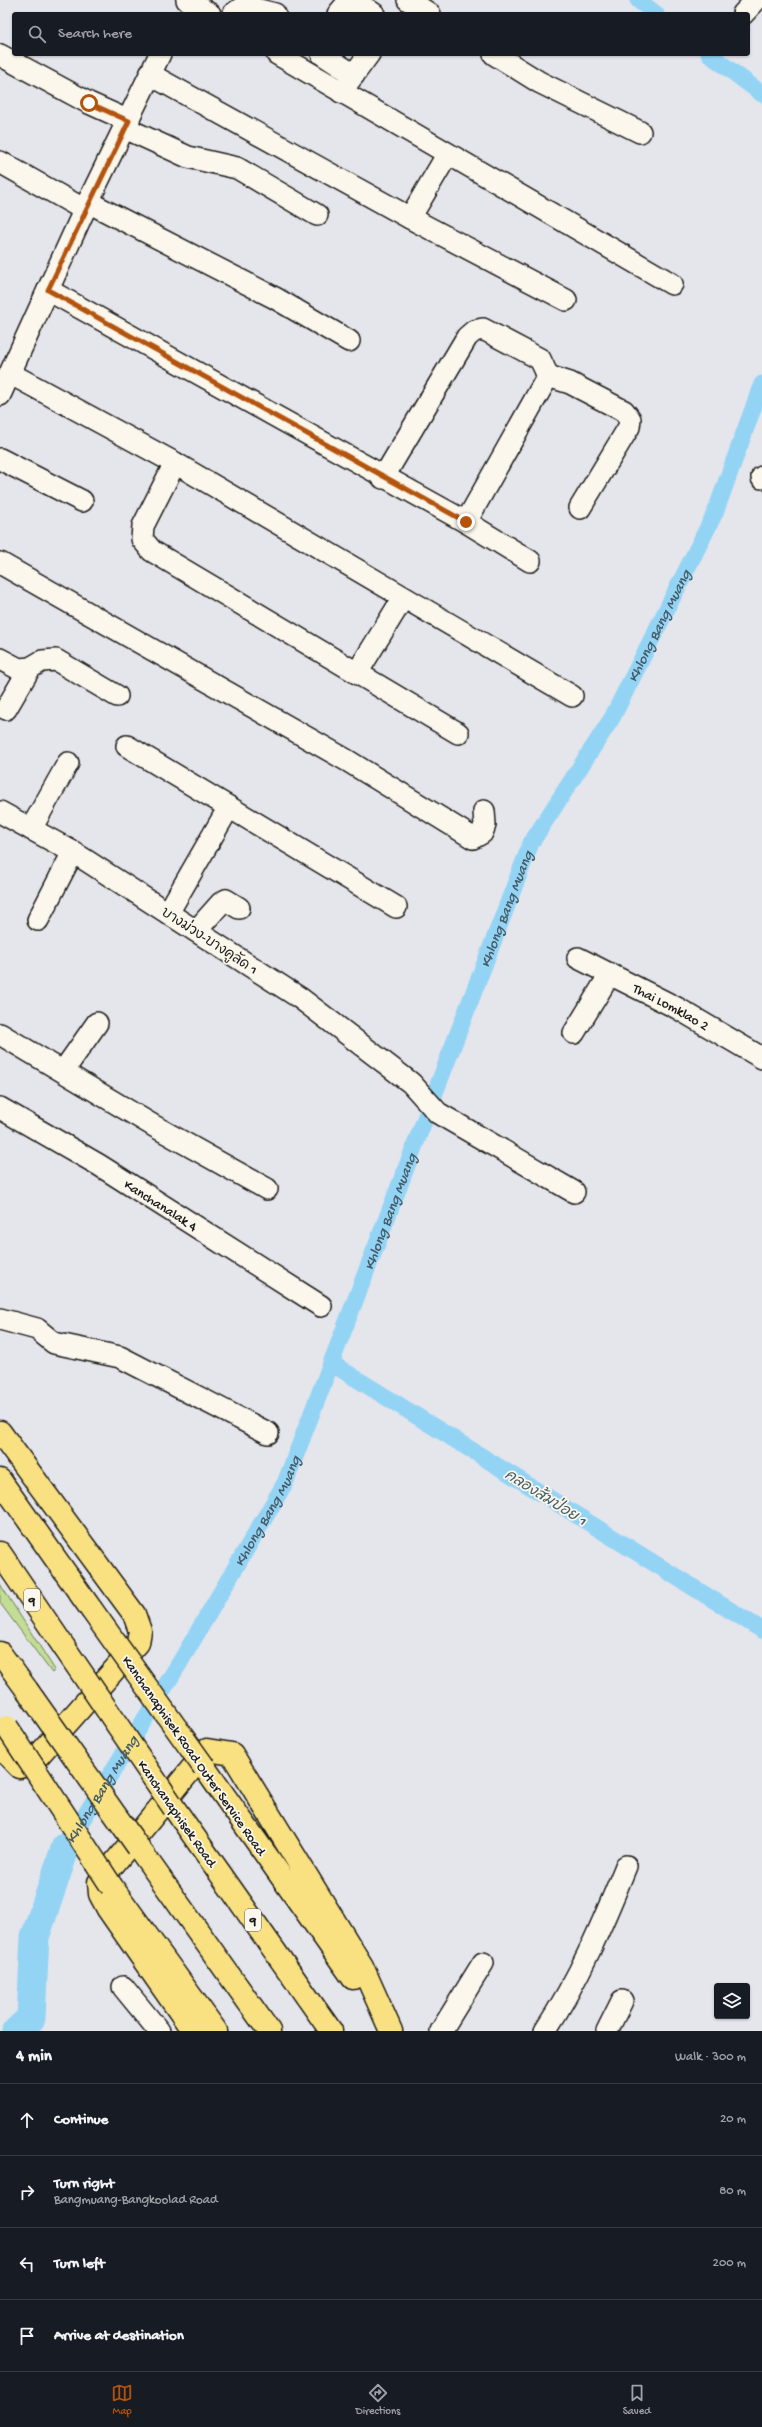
<!DOCTYPE html>
<meta charset="utf-8">
<style>
body{margin:0;font-family:"Gochi Hand","Playpen Sans Thai",sans-serif;background:#20242c;color:#f1f3f6}
.controls{position:absolute;right:12px;bottom:12px;display:grid;overflow:hidden;border-radius:4px;box-shadow:0 1px 3px #0004}
.controls button{width:36px;height:36px;display:grid;place-items:center;padding:0;border:0;border-bottom:1px solid #363941;background:#171b24;color:#f1f3f6;font:20px sans-serif}
.stop{position:absolute;width:12px;height:12px;margin:-9px;border:3px solid #b45309;border-radius:50%;background:#fff}
.stop.end{background:#b45309;border-color:#fff;box-shadow:0 1px 4px #0008}
.list{margin:0;padding:0;list-style:none}
h2{display:flex;justify-content:space-between;align-items:center;height:52px;margin:0;padding:0 16px;font-size:17px}
h2 small{font-size:13px;font-weight:400;color:#9ea1a6}
.list li{display:grid;grid-template-columns:26px 1fr auto;gap:12px;align-items:center;box-sizing:border-box;height:72px;padding:0 16px;border-top:1px solid #363941}
.list b{display:block;font-size:15px;white-space:nowrap}
.list p{margin:0;font-size:13px;white-space:nowrap;color:#9ea1a6}
.list em{font-size:13px;font-style:normal;color:#9ea1a6}
.icon{flex:none;width:22px;height:22px;fill:none;stroke:currentColor;stroke-width:2;stroke-linecap:round;stroke-linejoin:round}
.map{position:relative;flex:none;width:762px;height:2031px;overflow:hidden}
.search{position:absolute;background:#171b24;box-shadow:0 1px 3px #0004;left:12px;right:12px;top:12px;height:44px;display:flex;align-items:center;gap:10px;box-sizing:border-box;padding:0 14px;border-radius:4px;color:#9ea1a6;font-size:15px}
.sheet{height:340px;background:#171b24}
nav{display:flex;justify-content:space-around;align-items:center;box-sizing:border-box;height:56px;border-top:1px solid #363941;background:#171b24;font-size:11px;color:#9ea1a6}
nav a{display:grid;justify-items:center;gap:2px}
nav .on{color:#b45309}
.map>svg:first-child{display:block}
.green{fill:#c2dd94;stroke:#6f7c58}
.lines{fill:none;stroke-linecap:round;stroke-linejoin:round}
.canal{stroke:#93d4f5;stroke-width:17}
.river{stroke:#93d4f5;stroke-width:29}
.minor-casing{stroke:#1c1c1c;stroke-width:24}
.major-casing{stroke:#1c1c1c;stroke-width:25}
.highway-casing{stroke:#1c1c1c;stroke-width:25}
.minor{stroke:#fbf7ec;stroke-width:21}
.major{stroke:#f9e181;stroke-width:22}
.highway{stroke:#f9e181;stroke-width:22}
.major-bridge-casing{stroke:#1c1c1c;stroke-width:25;stroke-linecap:butt}
.highway-bridge-casing{stroke:#1c1c1c;stroke-width:25;stroke-linecap:butt}
.major-bridge{stroke:#f9e181;stroke-width:22}
.highway-bridge{stroke:#f9e181;stroke-width:22}
.route{stroke:#b45309;stroke-width:5}
.labels{text-anchor:middle;stroke-width:3.5;stroke-linejoin:round;paint-order:stroke}
.shield{fill:#fbf7ec;stroke:#5f5e5a;stroke-width:1}
.shield-label{font-size:13px;font-weight:bold;fill:#1c1c1c}
.street-label{font-size:14px;fill:#1c1c1c;stroke:#fbf7ec}
.water-label{font-size:15px;font-style:italic;fill:#465c68;stroke:#fbf7ec}
</style>
<div class="map">
<svg width="762" height="2031" viewBox="0 0 762 2031">
<rect width="100%" height="100%" fill="#e5e5ec"/>
<filter id="ink" filterUnits="userSpaceOnUse"><feTurbulence type="fractalNoise" baseFrequency=".025" numOctaves="2"/><feDisplacementMap in="SourceGraphic" scale="8" xChannelSelector="R" yChannelSelector="G"/><feConvolveMatrix kernelMatrix="1 2 1 2 8 2 1 2 1" color-interpolation-filters="sRGB"/></filter>
<g filter="url(#ink)">
<!-- green -->
<path class="green" d="M 0,1584 L 55,1670 L 52,1673 L 0,1603 Z"/>
<g class="lines">
<!-- canal -->
<g class="canal">
<path d="M 638,0 L 656,14"/>
<path d="M 709,54 L 762,94"/>
<path d="M 331,1363 L 762,1630"/>
<path id="s1" d="M 66,1846 L 179,1664 L 285,1483 L 531,843 L 612,718 L 715,513 L 762,384"/>
</g>
<!-- river -->
<path class="river" d="M 17,2031 L 31,2018 L 35,1937 L 66,1846"/>
<!-- minor casing -->
<g class="minor-casing">
<g id="minor">
<path d="M 187,0 L 210,14"/>
<path d="M 408,0 L 430,14"/>
<path d="M 233,14 L 244,6 L 275,14"/>
<path d="M 338,14 L 349,1 L 355,1 L 374,14"/>
<path d="M 743,14 L 756,0"/>
<path d="M 277,54 L 672,284"/>
<path d="M 322,54 L 354,75"/>
<path d="M 494,54 L 539,82 L 640,132"/>
<path d="M 0,55 L 89,103 L 129,121"/>
<path d="M 151,75 L 410,218 L 566,300"/>
<path d="M 341,92 L 369,54"/>
<path d="M 125,128 L 188,157 L 237,168 L 317,215"/>
<path d="M 0,162 L 85,210"/>
<path d="M 88,202 L 275,298 L 349,341"/>
<path d="M 410,218 L 447,155"/>
<path d="M 48,290 L 466,522 L 530,561"/>
<path d="M 11,374 L 175,463 L 572,696"/>
<path d="M 0,395 L 88,202 L 160,54"/>
<path d="M 0,459 L 82,501"/>
<path d="M 175,463 L 143,526 L 142,539 L 152,551 L 458,733"/>
<path d="M 762,477 L 762,478"/>
<path d="M 383,478 L 467,337 L 474,331 L 483,329 L 540,359 L 548,376"/>
<path d="M 466,522 L 548,376 L 570,383 L 624,411 L 630,419 L 629,427 L 580,508"/>
<path d="M 0,563 L 348,761 L 473,838 L 482,833 L 485,825 L 484,811"/>
<path d="M 0,659 L 19,669 L 30,668 L 42,661 L 56,660 L 117,696"/>
<path d="M 357,673 L 403,598"/>
<path d="M 6,709 L 30,668"/>
<path d="M 127,746 L 396,907"/>
<path d="M 0,812 L 73,852 L 300,998 L 411,1083 L 438,1113 L 574,1192"/>
<path d="M 31,829 L 68,763"/>
<path d="M 168,913 L 229,807"/>
<path d="M 38,920 L 73,852"/>
<path d="M 196,931 L 221,903 L 226,900 L 239,908"/>
<path id="s2" d="M 578,958 L 677,1008 L 762,1058"/>
<path d="M 574,1033 L 610,974"/>
<path d="M 0,1034 L 154,1126 L 267,1189"/>
<path d="M 64,1070 L 97,1023"/>
<path id="s3" d="M 0,1108 L 99,1165 L 321,1306"/>
<path d="M 0,1319 L 37,1329 L 54,1343 L 120,1357 L 268,1433"/>
<path d="M 123,1987 L 159,2031"/>
<path d="M 441,2031 L 483,1963"/>
<path d="M 545,2031 C 579,1979 603,1923 626,1866"/>
<path d="M 607,2031 L 622,2001"/>
</g>
</g>
<!-- major casing -->
<g class="major-casing">
<path id="major" d="M 0,1432 L 134,1614 L 140,1631 L 138,1643 L 31,1764 L 19,1767 L 0,1747
M 0,1480 L 91,1609
M 204,1767 L 353,1978
M 112,1887 L 216,2031
M 193,2031 L 108,1909 L 100,1894 L 99,1882 L 207,1750 L 232,1754 L 362,1966 L 391,2031"/>
</g>
<!-- highway casing -->
<g class="highway-casing">
<path id="highway" d="M 0,1553 L 64,1647
M 0,1653 L 27,1690
M 174,1808 L 331,2031
M 138,1847 L 269,2031"/>
</g>
<!-- minor -->
<use href="#minor" class="minor"/>
<!-- major -->
<use href="#major" class="major"/>
<!-- highway -->
<use href="#highway" class="highway"/>
<!-- major-bridge casing -->
<g class="major-bridge-casing">
<path id="major-bridge" d="M 91,1609 L 204,1767
M 7,1727 L 112,1887"/>
</g>
<!-- highway-bridge casing -->
<g class="highway-bridge-casing">
<path id="highway-bridge" d="M 64,1647 L 174,1808
M 27,1690 L 138,1847"/>
</g>
<!-- major-bridge -->
<use href="#major-bridge" class="major-bridge"/>
<!-- highway-bridge -->
<use href="#highway-bridge" class="highway-bridge"/>
</g>
</g>
<g class="lines" filter="url(#ink)">
<!-- route -->
<path class="route" d="M 89,103 L 129,121 L 48,290 L 466,522"/>
</g>
<g class="labels">
<!-- shield labels -->
<g class="shield">
<rect x="24" y="1589" width="16" height="22" rx="3"/>
<rect x="245" y="1909" width="16" height="22" rx="3"/>
</g>
<g class="shield-label">
<text x="32" y="1605">9</text>
<text x="253" y="1925">9</text>
</g>
<!-- street labels -->
<g class="street-label">
<text transform="translate(210 940) rotate(33)" y="5">บางม่วง-บางคูลัด 1</text>
<text dy="5" stroke="none"><textPath href="#s2" startOffset="105">Thai Lomklao 2</textPath></text>
<text dy="5" stroke="none"><textPath href="#s3" startOffset="188">Kanchanalak 4</textPath></text>
<text transform="translate(195 1755) rotate(55)" y="5">Kanchanaphisek Road Outer Service Road</text>
<text transform="translate(178 1813) rotate(55)" y="5">Kanchanaphisek Road</text>
</g>
<!-- water labels -->
<g class="water-label">
<text dy="5" stroke="none"><textPath href="#s1" startOffset="1362">Khlong Bang Muang</textPath></text>
<text dy="5" stroke="none"><textPath href="#s1" startOffset="1039">Khlong Bang Muang</textPath></text>
<text dy="5" stroke="none"><textPath href="#s1" startOffset="715">Khlong Bang Muang</textPath></text>
<text transform="translate(546 1497) rotate(32)" y="5">คลองส้มป่อย 1</text>
<text dy="5" stroke="none"><textPath href="#s1" startOffset="391">Khlong Bang Muang</textPath></text>
<text dy="5" stroke="none"><textPath href="#s1" startOffset="67">Khlong Bang Muang</textPath></text>
</g>
</g>
</svg>
<div class="controls">
<button><svg class="icon" aria-label="layers" viewBox="0 0 24 24"><path d="M12 4l9 5-9 5-9-5zM3 14l9 5 9-5"/></svg></button>
</div>
<div class="stop" style="left:89px;top:103px"></div>
<div class="stop end" style="left:466px;top:522px"></div>
<div class="search"><svg class="icon" aria-label="search" viewBox="0 0 24 24"><circle cx="10" cy="10" r="6"/><path d="M15 15l6 6"/></svg>Search here</div>
</div>
<section class="sheet">
<h2>4 min<small>Walk · 300 m</small></h2>
<ul class="list">
<li><svg class="icon" aria-label="ahead" viewBox="0 0 24 24"><path d="M12 20V5M6 11l6-6 6 6"/></svg><div><b>Continue</b></div><em>20 m</em></li>
<li><svg class="icon" aria-label="right" viewBox="0 0 24 24"><path d="M7 20v-9h11M14 6l5 5-5 5"/></svg><div><b>Turn right</b><p>Bangmuang-Bangkoolad Road</p></div><em>80 m</em></li>
<li><svg class="icon" aria-label="left" viewBox="0 0 24 24"><path d="M17 20v-9H6M10 6l-5 5 5 5"/></svg><div><b>Turn left</b></div><em>200 m</em></li>
<li><svg class="icon" aria-label="arrive" viewBox="0 0 24 24"><path d="M6 21V4h12l-3 4 3 4H6"/></svg><div><b>Arrive at destination</b></div></li>
</ul>
</section>
<nav>
<a class="on"><svg class="icon" aria-label="map" viewBox="0 0 24 24"><path d="M3 6l6-2 6 2 6-2v14l-6 2-6-2-6 2zM9 4v14M15 6v14"/></svg>Map</a>
<a><svg class="icon" aria-label="directions" viewBox="0 0 24 24"><path d="M12 3l9 9-9 9-9-9zM9 14v-3h6M13 9l2 2-2 2"/></svg>Directions</a>
<a><svg class="icon" aria-label="saved" viewBox="0 0 24 24"><path d="M7 4h10v16l-5-4-5 4z"/></svg>Saved</a>
</nav>
